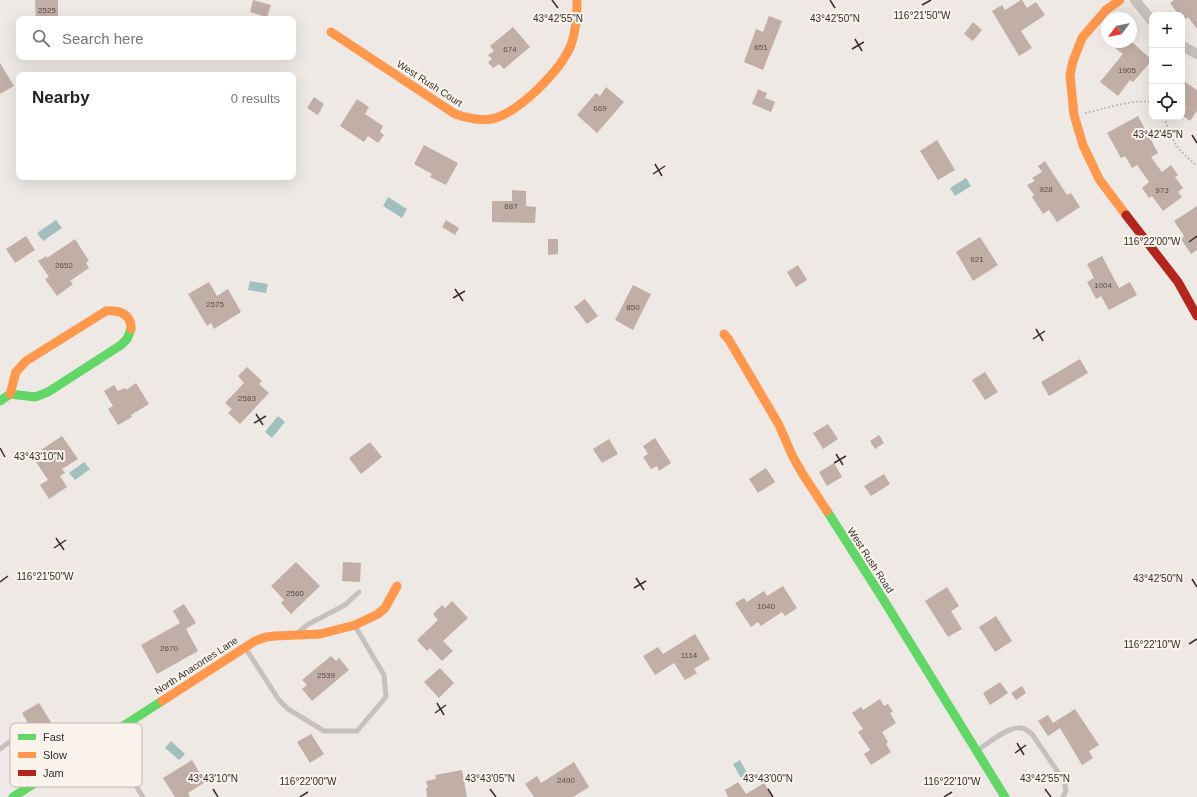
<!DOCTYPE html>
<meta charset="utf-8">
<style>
body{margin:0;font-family:Helvetica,sans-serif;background:#f2f2f2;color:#222}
.controls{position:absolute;right:12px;top:12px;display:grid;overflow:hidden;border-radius:8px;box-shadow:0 4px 16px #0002}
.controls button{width:36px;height:36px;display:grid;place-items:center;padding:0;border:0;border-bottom:1px solid #e0e0e0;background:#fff;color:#222;font:20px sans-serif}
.compass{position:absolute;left:1101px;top:12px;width:36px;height:36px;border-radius:50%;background:#fff;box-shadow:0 4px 16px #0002;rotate:238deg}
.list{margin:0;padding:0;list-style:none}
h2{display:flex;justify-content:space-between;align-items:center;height:52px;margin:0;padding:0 16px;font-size:17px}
h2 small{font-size:13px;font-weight:400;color:#767676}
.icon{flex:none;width:22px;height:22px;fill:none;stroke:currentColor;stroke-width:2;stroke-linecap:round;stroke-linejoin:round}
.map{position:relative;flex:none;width:1197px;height:797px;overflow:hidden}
.search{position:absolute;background:#fff;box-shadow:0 4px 16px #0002;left:16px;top:16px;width:280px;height:44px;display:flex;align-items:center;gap:10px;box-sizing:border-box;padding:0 14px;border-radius:8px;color:#767676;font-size:15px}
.panel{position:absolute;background:#fff;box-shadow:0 4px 16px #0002;left:16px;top:72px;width:280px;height:108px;border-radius:8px}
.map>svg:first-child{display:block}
.water{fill:#a0bfbe}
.building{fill:#c1aea6}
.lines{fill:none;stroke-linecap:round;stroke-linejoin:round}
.path{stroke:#c0bab5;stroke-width:2;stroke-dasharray:2 2;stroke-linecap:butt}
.lane{stroke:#c7c1bd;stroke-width:5}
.street{stroke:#c7c1bd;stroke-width:10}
.fast{stroke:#63d668;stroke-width:9}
.slow{stroke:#ff974d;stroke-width:9}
.jam{stroke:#b3261e;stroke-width:9}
.ticks{fill:none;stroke:#382f2a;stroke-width:1.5}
.labels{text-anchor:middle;stroke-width:4;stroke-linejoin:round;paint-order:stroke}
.number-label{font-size:8px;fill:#5a4f49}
.street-label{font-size:10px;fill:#382f2a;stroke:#faf3ec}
.key{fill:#faf3ec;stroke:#c0b8b2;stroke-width:1}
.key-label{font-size:11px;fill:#382f2a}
.ticks-label{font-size:10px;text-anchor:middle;fill:#382f2a;stroke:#faf3ec;stroke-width:4;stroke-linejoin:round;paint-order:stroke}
</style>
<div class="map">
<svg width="1197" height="797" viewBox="0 0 1197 797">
<rect width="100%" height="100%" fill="#eee9e4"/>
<!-- water -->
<path class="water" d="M 966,178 L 971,186 L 955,196 L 950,188 Z
M 388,197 L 407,209 L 402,218 L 383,206 Z
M 56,220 L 62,228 L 43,241 L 37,233 Z
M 250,281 L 268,284 L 266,293 L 248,290 Z
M 278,416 L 285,422 L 272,438 L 265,432 Z
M 84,462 L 90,469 L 75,480 L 69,473 Z
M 171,741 L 185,754 L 179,760 L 165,748 Z
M 740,760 L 748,775 L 741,778 L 733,764 Z"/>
<!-- building -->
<path class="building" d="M 35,0 L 58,0 L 58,19 L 36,19 Z
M 253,0 L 271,5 L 267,17 L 250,12 Z
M 1021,0 L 1022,0 L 1027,8 L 1036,2 L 1045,15 L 1021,31 L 1032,48 L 1019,56 L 992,11 L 1002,5 L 1005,10 Z
M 1174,0 L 1197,0 L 1197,29 L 1188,17 L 1183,21 L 1182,15 L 1179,15 L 1170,3 Z
M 769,16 L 782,21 L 763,70 L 744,62 L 756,29 L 763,32 Z
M 973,22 L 982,30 L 973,41 L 964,34 Z
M 513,27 L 530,47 L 504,69 L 499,64 L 493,68 L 488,62 L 492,59 L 488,55 L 494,51 L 490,46 Z
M 1121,42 L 1132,42 L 1152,60 L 1133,82 L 1130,80 L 1118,96 L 1100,82 L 1123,54 L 1115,48 Z
M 0,63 L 14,86 L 0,94 Z
M 1182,80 L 1197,90 L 1197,111 L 1190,121 L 1182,115 L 1186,108 L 1182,105 Z
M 606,87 L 624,102 L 597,133 L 577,115 L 596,93 L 600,96 Z
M 758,89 L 767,93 L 765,98 L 775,102 L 771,112 L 752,104 Z
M 314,97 L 324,104 L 318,115 L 307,108 Z
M 357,99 L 369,107 L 365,114 L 383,126 L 380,132 L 384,135 L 378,143 L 368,136 L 364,142 L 340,126 Z
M 1138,116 L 1158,153 L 1151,157 L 1162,172 L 1171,165 L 1178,175 L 1175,177 L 1183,188 L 1178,192 L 1182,197 L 1163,211 L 1152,196 L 1149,198 L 1142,188 L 1149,182 L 1137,165 L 1132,168 L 1125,156 L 1121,158 L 1107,133 Z
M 937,140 L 955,170 L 938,180 L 920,151 Z
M 424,145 L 458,163 L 446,185 L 430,177 L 432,174 L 414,164 Z
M 1045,161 L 1067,195 L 1071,193 L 1080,207 L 1057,222 L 1049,210 L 1043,214 L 1032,197 L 1034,195 L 1027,185 L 1035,181 L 1032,178 L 1042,172 L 1038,166 Z
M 512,190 L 526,191 L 526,206 L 536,207 L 535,223 L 492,222 L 492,201 L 512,201 Z
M 1197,206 L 1197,250 L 1191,254 L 1181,239 L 1184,236 L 1174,221 Z
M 446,220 L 459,228 L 455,235 L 442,227 Z
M 26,236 L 35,250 L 15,263 L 6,249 Z
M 980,237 L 998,265 L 973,281 L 956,252 Z
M 75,239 L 89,261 L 86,263 L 89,268 L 70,281 L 73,284 L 57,296 L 45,279 L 49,277 L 38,261 L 46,256 L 47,258 Z
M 548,239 L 558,239 L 558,254 L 548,255 Z
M 1102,256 L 1119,288 L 1130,282 L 1137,295 L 1109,310 L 1101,296 L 1096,299 L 1087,282 L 1094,278 L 1087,264 Z
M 798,265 L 807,280 L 796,287 L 787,272 Z
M 209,282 L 217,296 L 228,289 L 241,312 L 214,329 L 211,323 L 207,326 L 188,294 Z
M 633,285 L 651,294 L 633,330 L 615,320 Z
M 585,299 L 598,316 L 587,324 L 574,307 Z
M 1080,359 L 1088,373 L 1049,396 L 1041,382 Z
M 247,367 L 262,381 L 259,384 L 269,393 L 240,424 L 228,413 L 232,409 L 225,403 L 244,383 L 238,376 Z
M 985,372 L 998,392 L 985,400 L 972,380 Z
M 136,383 L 149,404 L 131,415 L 132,417 L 118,425 L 108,409 L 113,406 L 104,391 L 114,385 L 118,391 L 125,388 L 126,390 Z
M 828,424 L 838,439 L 823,449 L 813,433 Z
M 879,435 L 884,443 L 875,449 L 870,441 Z
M 62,436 L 78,459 L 62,469 L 65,473 L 60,476 L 67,487 L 49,499 L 40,485 L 48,480 L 32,456 Z
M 655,438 L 671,463 L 659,471 L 657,466 L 651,469 L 643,457 L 648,454 L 643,446 Z
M 609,439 L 618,454 L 602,463 L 593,449 Z
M 370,442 L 382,457 L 361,474 L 349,458 Z
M 834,463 L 842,477 L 827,486 L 819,472 Z
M 766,468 L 775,482 L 758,493 L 749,479 Z
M 884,474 L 890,484 L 871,496 L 864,486 Z
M 296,562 L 320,586 L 291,614 L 281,603 L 284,600 L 271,586 Z
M 343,562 L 361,563 L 360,582 L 342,581 Z
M 783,586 L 797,608 L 785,616 L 782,612 L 761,626 L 758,622 L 751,627 L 735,603 L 744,598 L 747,602 L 764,591 L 767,596 Z
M 947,587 L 959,606 L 951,611 L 962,629 L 948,637 L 925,601 Z
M 452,601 L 468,618 L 443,641 L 453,651 L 442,661 L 430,648 L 427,651 L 417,640 L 438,620 L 433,614 L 442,605 L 445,608 Z
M 184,604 L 196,623 L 186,629 L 198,651 L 157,674 L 141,645 L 180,623 L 173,611 Z
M 996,616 L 1012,641 L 995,652 L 979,627 Z
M 695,634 L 710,659 L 694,669 L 697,673 L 685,680 L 674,663 L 655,675 L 643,656 L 658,647 L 663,654 Z
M 331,656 L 336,661 L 339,658 L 349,670 L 312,701 L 302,689 L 307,685 L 302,680 Z
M 440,668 L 454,683 L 439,698 L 424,682 Z
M 1000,682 L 1008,693 L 990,705 L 983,693 Z
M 1022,686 L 1026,693 L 1016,700 L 1011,693 Z
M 880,699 L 884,706 L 888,704 L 893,712 L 890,713 L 896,723 L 882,732 L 888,742 L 886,744 L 891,752 L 871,765 L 864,754 L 870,750 L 858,732 L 863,729 L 852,713 L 861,707 L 863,710 Z
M 39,703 L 51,722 L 34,733 L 22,713 Z
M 1075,709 L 1099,745 L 1089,751 L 1093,758 L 1082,765 L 1060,728 L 1048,736 L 1038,721 L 1048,715 L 1053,723 Z
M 311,734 L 324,754 L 310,763 L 297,742 Z
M 192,760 L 205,782 L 188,793 L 190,797 L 175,797 L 163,778 Z
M 574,762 L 589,787 L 573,797 L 534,797 L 525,784 L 537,776 L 541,783 Z
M 462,770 L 467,797 L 427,797 L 426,788 L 428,788 L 426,781 L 436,779 L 435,775 Z
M 738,782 L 746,794 L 764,783 L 773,797 L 728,797 L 725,790 Z"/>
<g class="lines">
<!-- path -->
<path class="path" d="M 1085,113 C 1102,110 1138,97 1152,103
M 1164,117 C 1174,144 1175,147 1197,166"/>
<!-- lane -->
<path class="lane" d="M 300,631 L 307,625 L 345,605 L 359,592
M 246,649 L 279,700 L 288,709 L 324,731 L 357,731 L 386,697 L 384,675 L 355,626
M 107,740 L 143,797
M 0,749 L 24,731
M 979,749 C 989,743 1005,729 1017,728 C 1023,727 1027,730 1032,734 L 1064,781 L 1066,790 L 1063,797"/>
<!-- street -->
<path class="street" d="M 1135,0 L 1152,21
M 1182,46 L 1197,54"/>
<!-- fast -->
<path class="fast" d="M 0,401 L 10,394 L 35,397 L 48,392 L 121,345 L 127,339 L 131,329
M 827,511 L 883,599 L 1005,797
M 13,797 L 162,701"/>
<!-- slow -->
<path class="slow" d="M 1120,0 L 1106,10 L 1082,38 L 1073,61 L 1070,75 L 1074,115 L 1083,145 L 1099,179 L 1126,215
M 331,32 L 455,114 C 467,118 479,121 491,119 C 518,114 561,70 571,45 C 576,31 577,16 577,0
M 724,334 L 729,340 L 779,425 L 792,455 L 802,473 L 827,511
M 10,394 L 16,372 L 26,361 L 106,311 C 119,310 132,314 131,329
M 162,701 L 255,641 L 266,637 L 275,636 L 320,634 L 355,625 L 378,614 L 385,608 L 397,586"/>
<!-- jam -->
<path class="jam" d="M 1126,215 L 1178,282 L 1197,316"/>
</g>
<!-- ticks -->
<path class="ticks" d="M 552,0 L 558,8M 830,0 L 835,8M 922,5 L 931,0M 855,39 L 862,51M 852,49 L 864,42M 1192,135 L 1197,143M 655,164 L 662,176M 653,174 L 665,166M 1189,242 L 1197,236M 455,289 L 463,301M 453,298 L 465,291M 1036,329 L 1043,341M 1033,339 L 1045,331M 256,414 L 263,425M 254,423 L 266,416M 0,448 L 5,457M 836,454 L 843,465M 834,463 L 846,456M 56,538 L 64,550M 54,548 L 66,540M 636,578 L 644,590M 1192,579 L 1197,587M 0,582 L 8,576M 634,588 L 646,581M 1189,644 L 1197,639M 437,703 L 444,715M 435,713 L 446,705M 1017,743 L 1024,755M 1015,753 L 1026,745M 213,789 L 218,797M 490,789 L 496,797M 768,789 L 773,797M 1045,789 L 1051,797M 300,797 L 308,792M 944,797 L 952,792"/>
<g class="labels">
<!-- number labels -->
<g class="number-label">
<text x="47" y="13">2525</text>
<text x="761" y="50">651</text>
<text x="510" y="52">674</text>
<text x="1127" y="73">1905</text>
<text x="600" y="111">669</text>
<text x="1046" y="192">928</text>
<text x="1162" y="193">973</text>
<text x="511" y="209">687</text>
<text x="977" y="262">921</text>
<text x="64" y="268">2652</text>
<text x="1103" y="288">1004</text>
<text x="215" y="307">2575</text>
<text x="633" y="310">850</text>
<text x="247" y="401">2583</text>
<text x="295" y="596">2560</text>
<text x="766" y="609">1040</text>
<text x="169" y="651">2670</text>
<text x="689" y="658">1114</text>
<text x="326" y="678">2539</text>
<text x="566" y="783">2490</text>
</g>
<!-- street labels -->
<g class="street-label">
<text transform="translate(430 83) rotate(33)" y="4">West Rush Court</text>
<text transform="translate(871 560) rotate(57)" y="4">West Rush Road</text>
<text transform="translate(196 665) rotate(-33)" y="4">North Anacortes Lane</text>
</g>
</g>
<!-- legend -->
<rect x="10" y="723" width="132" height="64" rx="6" class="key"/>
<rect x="18" y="734" width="18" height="6" fill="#63d668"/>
<rect x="18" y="752" width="18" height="6" fill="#ff974d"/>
<rect x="18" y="770" width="18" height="6" fill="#b3261e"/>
<g class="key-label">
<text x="43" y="741">Fast</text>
<text x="43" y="759">Slow</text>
<text x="43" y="777">Jam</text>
</g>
<g class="ticks-label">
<text x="922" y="19">116°21'50"W</text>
<text x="558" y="22">43°42'55"N</text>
<text x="835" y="22">43°42'50"N</text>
<text x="1158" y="138">43°42'45"N</text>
<text x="1152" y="245">116°22'00"W</text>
<text x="39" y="460">43°43'10"N</text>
<text x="45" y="580">116°21'50"W</text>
<text x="1158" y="582">43°42'50"N</text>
<text x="1152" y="648">116°22'10"W</text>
<text x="213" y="782">43°43'10"N</text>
<text x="490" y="782">43°43'05"N</text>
<text x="768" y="782">43°43'00"N</text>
<text x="1045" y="782">43°42'55"N</text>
<text x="308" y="785">116°22'00"W</text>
<text x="952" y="785">116°22'10"W</text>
</g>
</svg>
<div class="controls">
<button>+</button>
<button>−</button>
<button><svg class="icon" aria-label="locate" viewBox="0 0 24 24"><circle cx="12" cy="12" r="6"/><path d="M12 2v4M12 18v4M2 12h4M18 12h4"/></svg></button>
</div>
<svg class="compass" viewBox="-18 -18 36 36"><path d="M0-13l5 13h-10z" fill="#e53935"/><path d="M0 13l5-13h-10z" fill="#767676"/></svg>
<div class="search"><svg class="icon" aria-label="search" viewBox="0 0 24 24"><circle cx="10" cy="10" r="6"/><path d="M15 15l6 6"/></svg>Search here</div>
<section class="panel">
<h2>Nearby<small>0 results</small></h2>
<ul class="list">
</ul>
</section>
</div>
